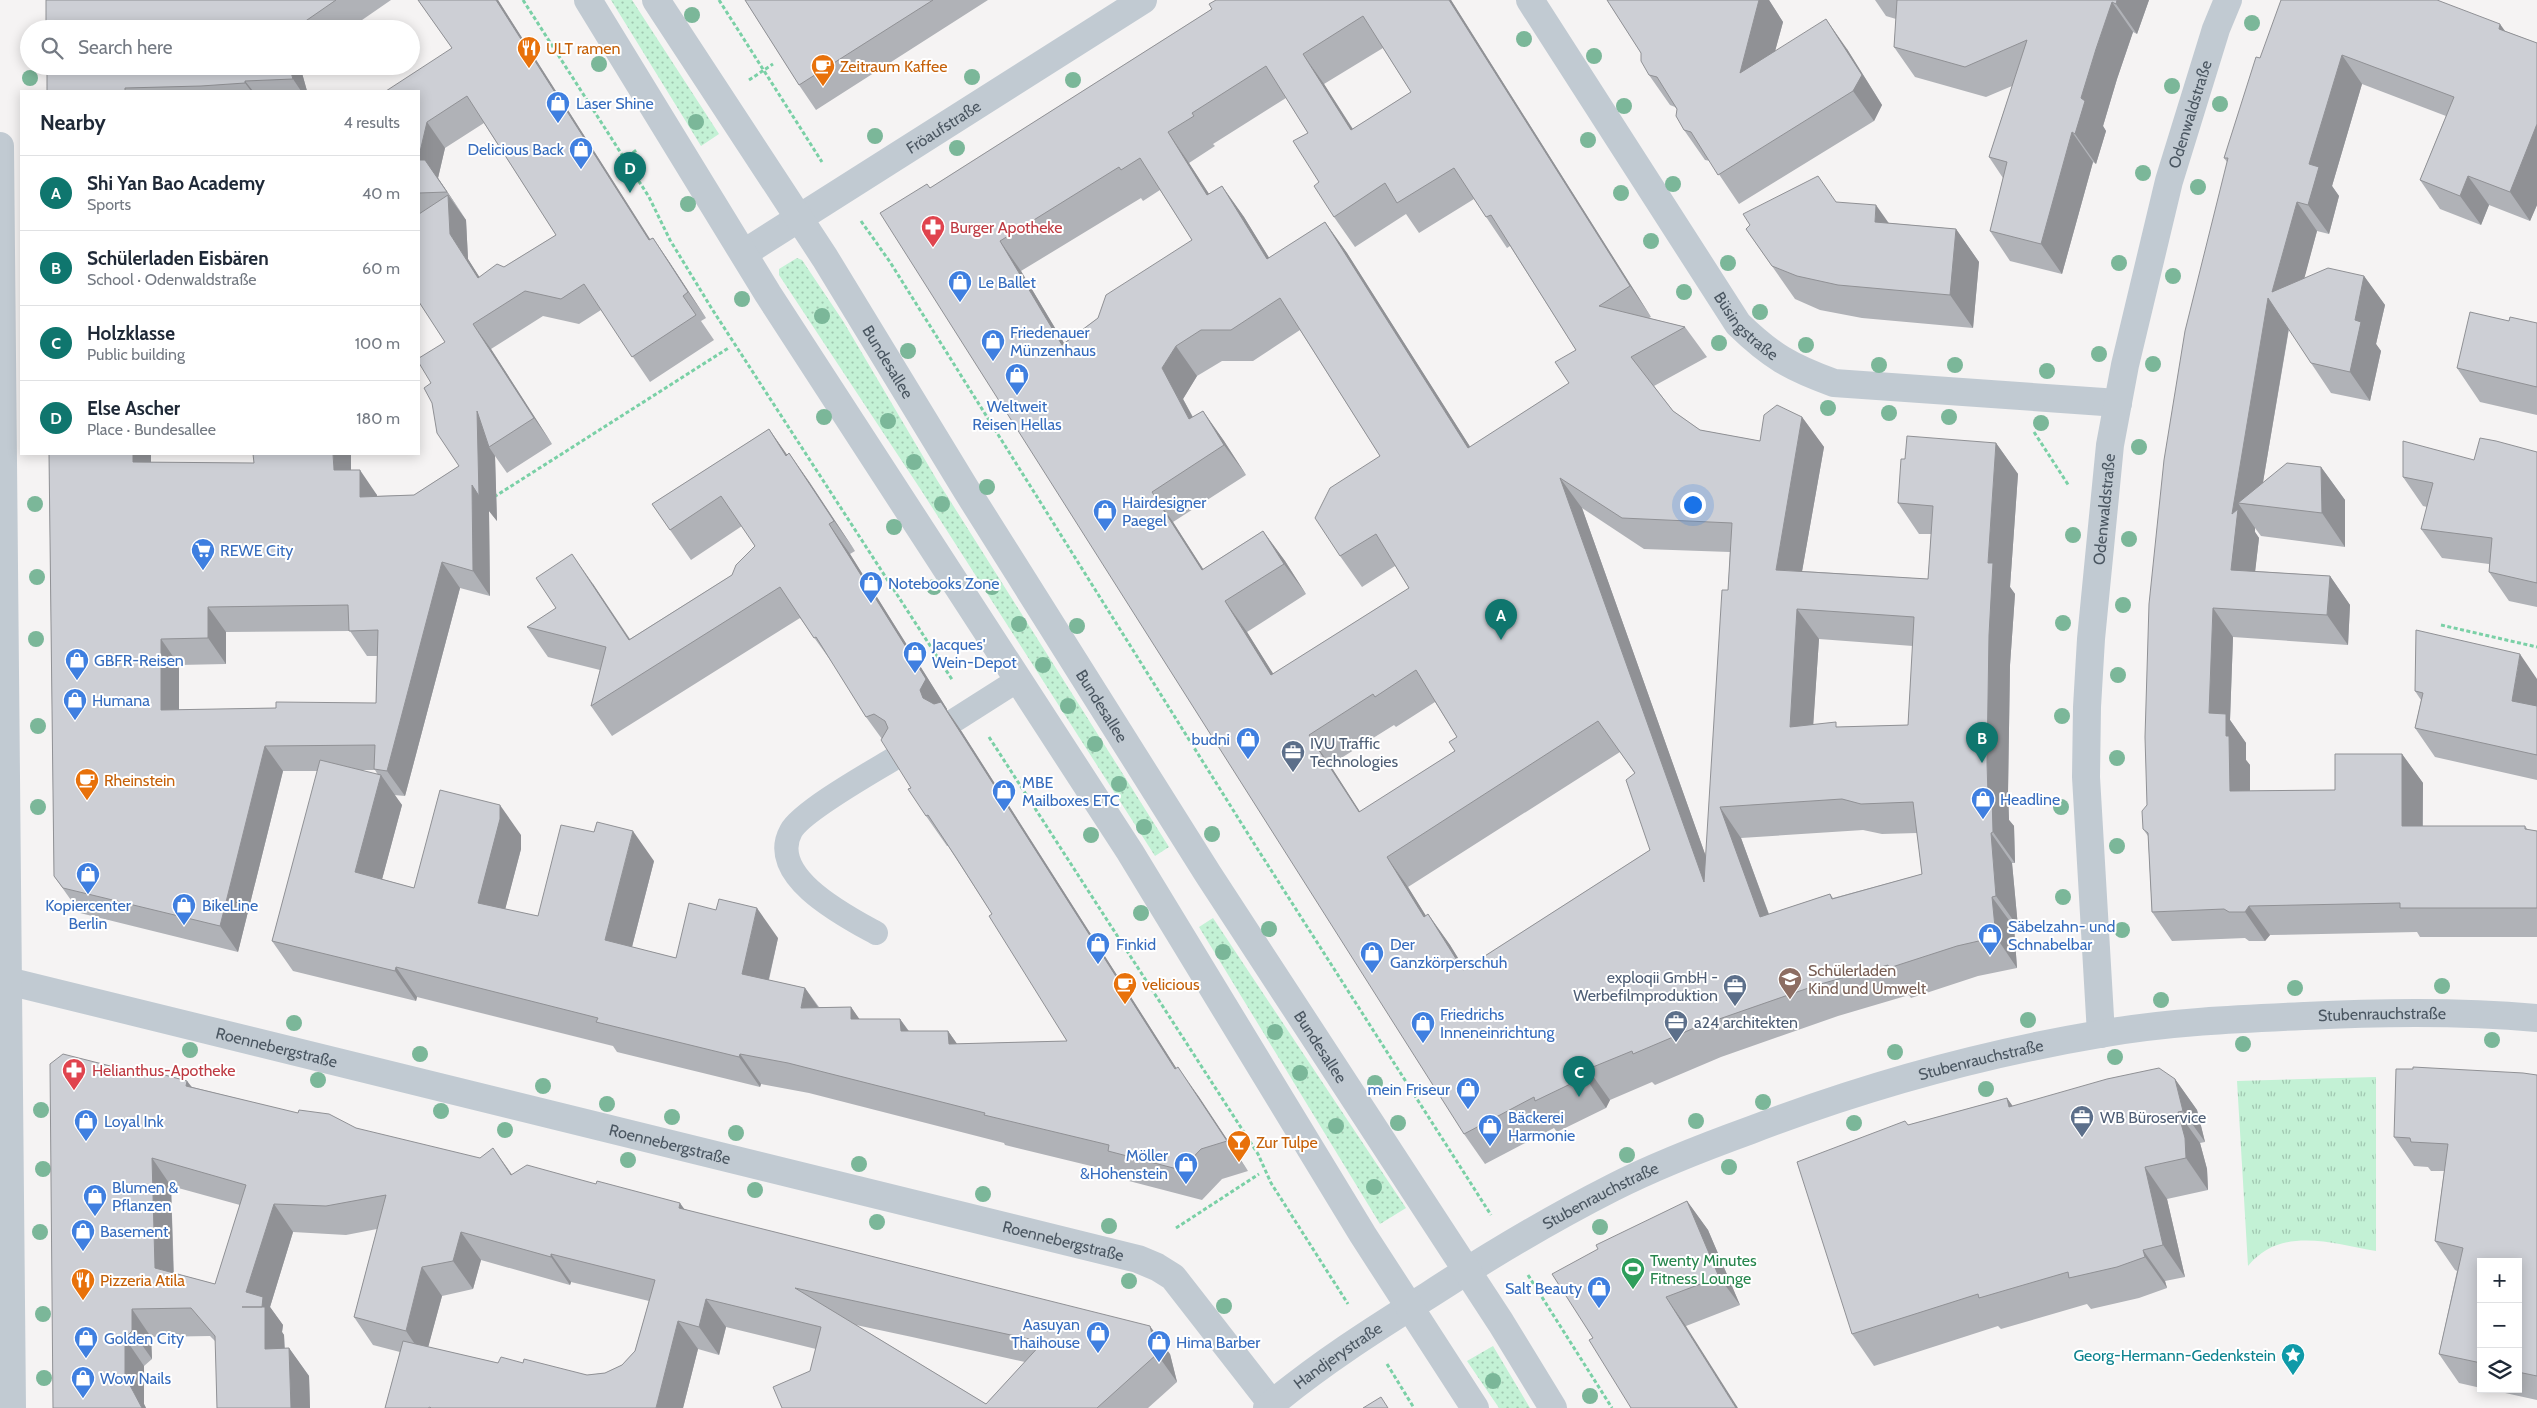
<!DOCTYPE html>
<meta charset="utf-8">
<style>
body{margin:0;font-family:Cabin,sans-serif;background:#f6f6f7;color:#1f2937}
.controls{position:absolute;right:15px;bottom:15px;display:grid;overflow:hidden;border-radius:0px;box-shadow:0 2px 12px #0003}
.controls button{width:45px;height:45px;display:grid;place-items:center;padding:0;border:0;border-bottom:1px solid #e0e1e3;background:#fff;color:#1f2937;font:25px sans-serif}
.you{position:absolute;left:1692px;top:504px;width:18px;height:18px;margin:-12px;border:4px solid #fff;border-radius:50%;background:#1a73e8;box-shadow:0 0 0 8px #1a73e833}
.badge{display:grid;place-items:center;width:32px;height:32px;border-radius:50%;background:#0f766e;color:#fff;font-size:16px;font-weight:700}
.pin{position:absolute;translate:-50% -41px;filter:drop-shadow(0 1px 2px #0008)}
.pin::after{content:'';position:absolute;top:26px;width:18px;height:15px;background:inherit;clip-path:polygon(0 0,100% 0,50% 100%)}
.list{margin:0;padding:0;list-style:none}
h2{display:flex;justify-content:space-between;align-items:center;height:65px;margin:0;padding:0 20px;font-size:21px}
h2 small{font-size:16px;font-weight:400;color:#747a83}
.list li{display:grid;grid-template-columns:32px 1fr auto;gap:15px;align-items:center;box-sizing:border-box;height:75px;padding:0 20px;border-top:1px solid #e0e1e3}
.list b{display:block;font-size:19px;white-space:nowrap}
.list p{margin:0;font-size:16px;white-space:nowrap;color:#747a83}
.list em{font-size:16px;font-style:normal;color:#747a83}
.icon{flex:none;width:28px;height:28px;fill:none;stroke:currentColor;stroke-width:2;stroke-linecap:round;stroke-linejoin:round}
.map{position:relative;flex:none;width:2537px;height:1408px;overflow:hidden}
.search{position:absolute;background:#fff;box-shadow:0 2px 12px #0003;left:20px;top:20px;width:400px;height:55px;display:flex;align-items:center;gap:12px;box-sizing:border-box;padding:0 18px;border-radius:28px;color:#747a83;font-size:19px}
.panel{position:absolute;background:#fff;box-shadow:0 2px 12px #0003;left:20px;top:90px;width:400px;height:365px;border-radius:0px}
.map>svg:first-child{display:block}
.grass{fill:url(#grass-dots)}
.park{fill:url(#park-tufts)}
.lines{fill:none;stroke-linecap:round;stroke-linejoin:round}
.path{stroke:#7ad0a6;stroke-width:3;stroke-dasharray:4 2.5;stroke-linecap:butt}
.service{stroke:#c1cad2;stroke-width:24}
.minor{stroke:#c1cad2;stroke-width:28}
.tertiary{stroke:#c1cad2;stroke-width:28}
.tree{fill:#7bb799}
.wall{fill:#b0b2b7;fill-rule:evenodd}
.shaded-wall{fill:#909195}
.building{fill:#cdcfd5;stroke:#909195;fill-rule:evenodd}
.labels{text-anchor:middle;stroke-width:4;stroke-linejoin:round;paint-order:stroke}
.food-label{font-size:16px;fill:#c56008;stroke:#fff;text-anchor:start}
.shop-label{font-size:16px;fill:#366cbe;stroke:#fff;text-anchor:start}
.street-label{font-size:16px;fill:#4a5661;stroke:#fff}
.health-label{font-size:16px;fill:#be3a42;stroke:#fff;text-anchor:start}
.service-label{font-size:16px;fill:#4e5e75;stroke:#fff;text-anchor:start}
.education-label{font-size:16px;fill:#785e54;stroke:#fff;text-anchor:start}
.leisure-label{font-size:16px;fill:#27864d;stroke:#fff;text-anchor:start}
.culture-label{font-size:16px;fill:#0d838f;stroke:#fff;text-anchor:end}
</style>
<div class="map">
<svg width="2537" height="1408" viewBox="0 0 2537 1408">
<defs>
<pattern id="grass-dots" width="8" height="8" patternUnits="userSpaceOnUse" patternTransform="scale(1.25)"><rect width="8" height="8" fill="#c3f1d5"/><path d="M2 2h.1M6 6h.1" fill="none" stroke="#a0c6b0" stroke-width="1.8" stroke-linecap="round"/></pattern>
<pattern id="park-tufts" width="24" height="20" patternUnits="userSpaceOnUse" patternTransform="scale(1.25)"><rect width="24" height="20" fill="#c3f1d5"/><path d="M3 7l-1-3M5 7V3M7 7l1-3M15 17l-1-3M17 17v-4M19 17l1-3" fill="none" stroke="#a0c6b0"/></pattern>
</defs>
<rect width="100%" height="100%" fill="#f5f3f3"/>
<!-- grass -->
<path class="grass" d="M 611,0 L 632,0 L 719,134 L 701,146 Z
M 797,258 L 802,260 L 843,321 L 937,480 L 1169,847 L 1155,856 L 921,490 L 779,275 L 779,269 Z
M 1213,918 L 1406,1208 L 1380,1224 L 1199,927 Z
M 1493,1346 L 1530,1408 L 1499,1408 L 1467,1361 Z"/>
<!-- park -->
<path class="park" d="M 2376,1077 L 2376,1251 C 2331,1243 2281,1226 2248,1266 L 2237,1081 Z"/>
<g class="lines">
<!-- path -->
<path class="path" d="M 523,0 L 649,197 L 670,240 L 712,309 L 953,681
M 719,0 L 822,162
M 749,80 L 773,64
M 617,164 L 638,149
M 861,221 L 890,262 L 1255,845 L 1491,1215
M 2034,432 L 2069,486
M 494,497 L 730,347
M 2441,625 L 2537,647
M 989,737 L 1258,1154 L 1271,1183 L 1348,1304
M 1176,1228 L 1259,1174
M 1528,1275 L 1612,1408
M 1387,1364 L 1414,1408"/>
<!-- service -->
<path class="service" d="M 955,720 L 1018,680
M 876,933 C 847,917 766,876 791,831 C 802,811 872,772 895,758"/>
<!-- minor -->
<g class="minor">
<path id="s1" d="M 1530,0 L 1738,324 C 1771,356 1790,367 1834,383 L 2118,403"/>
<path id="s2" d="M 744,253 L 1143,0"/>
<path id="s3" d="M 0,979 L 1138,1259 L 1157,1267 L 1173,1277 L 1272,1404"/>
<path id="s4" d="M 2101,1034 L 2086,777 L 2087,707 L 2091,639 L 2110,445 L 2125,365 L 2169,181 L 2216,29 L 2228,0"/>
<path id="s5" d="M 1267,1408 C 1318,1365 1373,1330 1429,1295 C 1489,1256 1549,1220 1612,1188 C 1657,1165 1704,1147 1751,1130 C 1863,1087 1982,1054 2100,1034 C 2168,1022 2237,1019 2305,1016 C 2382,1012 2460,1011 2537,1018"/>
</g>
<!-- tertiary -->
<g class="tertiary">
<path d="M 588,0 L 768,294 L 1130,852 L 1363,1235 L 1475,1408"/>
<path id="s6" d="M 656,0 L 825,258 L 967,491 L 1208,874 L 1501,1323 L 1553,1408"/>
<path d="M 0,146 L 12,1408"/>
</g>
</g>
<!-- trees -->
<g class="tree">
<circle cx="692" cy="15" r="8"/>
<circle cx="2252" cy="23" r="8"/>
<circle cx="1524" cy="39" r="8"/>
<circle cx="1594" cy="56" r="8"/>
<circle cx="599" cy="64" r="8"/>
<circle cx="972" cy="77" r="8"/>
<circle cx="30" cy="78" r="8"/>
<circle cx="1073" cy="80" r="8"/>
<circle cx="2172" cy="86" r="8"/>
<circle cx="2220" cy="104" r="8"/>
<circle cx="1624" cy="106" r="8"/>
<circle cx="696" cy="122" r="8"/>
<circle cx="875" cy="136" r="8"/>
<circle cx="1588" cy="140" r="8"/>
<circle cx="957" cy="148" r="8"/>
<circle cx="2143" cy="173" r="8"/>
<circle cx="1673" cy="184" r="8"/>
<circle cx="2198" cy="187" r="8"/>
<circle cx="1621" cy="193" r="8"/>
<circle cx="688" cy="204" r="8"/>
<circle cx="1651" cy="241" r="8"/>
<circle cx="1728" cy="263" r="8"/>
<circle cx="2119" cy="263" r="8"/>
<circle cx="2173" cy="276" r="8"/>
<circle cx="1684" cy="292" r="8"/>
<circle cx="742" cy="299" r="8"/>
<circle cx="1760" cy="312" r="8"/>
<circle cx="822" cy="316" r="8"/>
<circle cx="1719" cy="343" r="8"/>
<circle cx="1806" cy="345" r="8"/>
<circle cx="908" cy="351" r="8"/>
<circle cx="2099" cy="354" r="8"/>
<circle cx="2153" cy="364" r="8"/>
<circle cx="1879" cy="365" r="8"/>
<circle cx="1955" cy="365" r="8"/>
<circle cx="2047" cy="371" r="8"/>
<circle cx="1828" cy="408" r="8"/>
<circle cx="1889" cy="413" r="8"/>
<circle cx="824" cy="417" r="8"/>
<circle cx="1949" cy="417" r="8"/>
<circle cx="888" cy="421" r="8"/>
<circle cx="2041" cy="423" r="8"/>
<circle cx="2139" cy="447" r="8"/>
<circle cx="914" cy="462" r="8"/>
<circle cx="987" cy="487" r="8"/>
<circle cx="35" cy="504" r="8"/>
<circle cx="942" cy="504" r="8"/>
<circle cx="894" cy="527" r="8"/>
<circle cx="2073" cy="535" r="8"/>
<circle cx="2129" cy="539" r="8"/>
<circle cx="37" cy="577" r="8"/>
<circle cx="934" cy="587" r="8"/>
<circle cx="992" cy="587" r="8"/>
<circle cx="2123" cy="605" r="8"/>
<circle cx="2063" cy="623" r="8"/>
<circle cx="1019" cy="624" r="8"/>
<circle cx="1077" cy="626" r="8"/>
<circle cx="36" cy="639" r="8"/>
<circle cx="1043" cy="665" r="8"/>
<circle cx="2118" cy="675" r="8"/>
<circle cx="1068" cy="706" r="8"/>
<circle cx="2062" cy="716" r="8"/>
<circle cx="38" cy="726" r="8"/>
<circle cx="1095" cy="744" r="8"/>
<circle cx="2117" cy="758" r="8"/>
<circle cx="1119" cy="784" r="8"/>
<circle cx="38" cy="807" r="8"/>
<circle cx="2061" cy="807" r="8"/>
<circle cx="1144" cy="827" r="8"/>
<circle cx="1212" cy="834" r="8"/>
<circle cx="1091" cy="835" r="8"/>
<circle cx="2117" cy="846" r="8"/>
<circle cx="2063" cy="897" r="8"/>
<circle cx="1141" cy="913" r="8"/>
<circle cx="1269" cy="929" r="8"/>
<circle cx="2122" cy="930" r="8"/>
<circle cx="1223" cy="952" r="8"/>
<circle cx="2442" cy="986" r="8"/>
<circle cx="2295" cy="988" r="8"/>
<circle cx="2161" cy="1000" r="8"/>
<circle cx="2028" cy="1020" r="8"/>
<circle cx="294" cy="1023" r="8"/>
<circle cx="1275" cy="1032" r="8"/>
<circle cx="2492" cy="1040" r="8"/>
<circle cx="2243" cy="1044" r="8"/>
<circle cx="190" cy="1050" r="8"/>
<circle cx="1895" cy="1052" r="8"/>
<circle cx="420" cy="1054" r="8"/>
<circle cx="2115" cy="1057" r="8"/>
<circle cx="1300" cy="1073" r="8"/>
<circle cx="318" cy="1080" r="8"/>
<circle cx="1375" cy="1083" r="8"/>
<circle cx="543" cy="1086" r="8"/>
<circle cx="1986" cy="1089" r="8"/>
<circle cx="1763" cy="1102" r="8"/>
<circle cx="607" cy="1104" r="8"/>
<circle cx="41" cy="1110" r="8"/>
<circle cx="441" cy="1111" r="8"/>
<circle cx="672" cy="1117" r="8"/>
<circle cx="1696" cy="1121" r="8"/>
<circle cx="1398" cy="1123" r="8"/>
<circle cx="1854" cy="1123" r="8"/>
<circle cx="1336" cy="1126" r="8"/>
<circle cx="505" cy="1130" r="8"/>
<circle cx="736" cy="1133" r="8"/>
<circle cx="1627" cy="1155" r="8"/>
<circle cx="628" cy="1160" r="8"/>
<circle cx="859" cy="1164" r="8"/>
<circle cx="1729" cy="1167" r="8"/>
<circle cx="43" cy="1169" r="8"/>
<circle cx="1374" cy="1187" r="8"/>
<circle cx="755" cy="1190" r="8"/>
<circle cx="983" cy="1194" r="8"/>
<circle cx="877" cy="1222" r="8"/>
<circle cx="1109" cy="1226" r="8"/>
<circle cx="1600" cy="1227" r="8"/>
<circle cx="40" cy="1232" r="8"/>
<circle cx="1129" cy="1281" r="8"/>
<circle cx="1224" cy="1306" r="8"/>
<circle cx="43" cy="1314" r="8"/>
<circle cx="44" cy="1378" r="8"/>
<circle cx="1493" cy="1381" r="8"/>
<circle cx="1590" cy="1396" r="8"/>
</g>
<!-- wall -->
<path class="wall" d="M 46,0 L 391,0 L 349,29 L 46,29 Z
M 418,0 L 498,0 L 650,239 L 653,238 L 670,263 L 706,318 L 701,321 L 714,340 L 650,382 L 601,310 L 579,324 L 543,316 L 491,349 L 552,444 L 507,473 L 495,456 L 497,521 L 489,511 L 490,596 L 460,588 L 405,796 L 394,795 L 402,805 L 382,879 L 414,888 L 521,835 L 521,849 L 505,909 L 538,916 L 654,861 L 632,947 L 676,958 L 778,938 L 769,980 L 805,988 L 819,1007 L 851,1007 L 859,1019 L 900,1019 L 909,1031 L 948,1031 L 957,1044 L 1067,1041 L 992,914 L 948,846 L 947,846 L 926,816 L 911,788 L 882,739 L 866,717 L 836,668 L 800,618 L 612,736 L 591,706 L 600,670 L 548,657 L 527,627 L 593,584 L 630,639 L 732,575 L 755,546 L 742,526 L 691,560 L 652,504 L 769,429 L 787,455 L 789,453 L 810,483 L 855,551 L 850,554 L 947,709 L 947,710 L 962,732 L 1176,1068 L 1199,1097 L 1248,1171 L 1222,1179 L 1202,1200 L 1129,1181 L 1124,1174 L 1005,1145 L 1004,1143 L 809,1093 L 761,1084 L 760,1087 L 617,1052 L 613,1046 L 417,997 L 416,1001 L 293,971 L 272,941 L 318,771 L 283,771 L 238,952 L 80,913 L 54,876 L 49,454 L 151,454 L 151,462 L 351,470 L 377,495 L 377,496 L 414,495 L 459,466 L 431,383 L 445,342 L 419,302 L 419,91 L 452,48 ZM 484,123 L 556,235 L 504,267 L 479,277 L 468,259 L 466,220 L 438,178 L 445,148 ZM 350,631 L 367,656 L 377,656 L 376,703 L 276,708 L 179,710 L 179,665 L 226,664 L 226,632 ZM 361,770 L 375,770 L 378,775 Z
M 745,0 L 988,0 L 816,110 L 799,85 Z
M 1216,0 L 1451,0 L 1651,317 L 1649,318 L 1685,327 L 1707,357 L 1654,386 L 1673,411 L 1700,430 L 1760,441 L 1802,417 L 1824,447 L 1802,571 L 1928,579 L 1931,534 L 1919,534 L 1898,503 L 1905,459 L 1996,443 L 2018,474 L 2010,587 L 2015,594 L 2010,665 L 2008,792 L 2009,820 L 2014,826 L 2015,863 L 2012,863 L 2018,927 L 2014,927 L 2017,968 L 1978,976 L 1911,998 L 1909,995 L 1838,1016 L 1721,1057 L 1655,1085 L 1652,1082 L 1610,1100 L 1606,1108 L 1557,1132 L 1554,1128 L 1485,1164 L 1464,1134 L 930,188 L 1212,9 ZM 1383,48 L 1411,92 L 1353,129 L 1324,84 ZM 1286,98 L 1308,133 L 1319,182 L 1334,217 L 1355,247 L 1406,214 L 1419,233 L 1474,199 L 1507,248 L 1510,246 L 1576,350 L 1569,383 L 1470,447 L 1347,253 L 1325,222 L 1269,258 L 1244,217 L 1222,186 L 1209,194 L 1189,163 L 1215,146 L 1213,144 ZM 1160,190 L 1192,240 L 1098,318 L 1064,343 L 1021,271 L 1141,198 L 1143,201 ZM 1300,330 L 1380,456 L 1340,556 L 1362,587 L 1395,566 L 1409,588 L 1273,674 L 1247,632 L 1306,594 L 1285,561 L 1263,531 L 1203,569 L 1173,522 L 1246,475 L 1224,441 L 1203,411 L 1193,417 L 1183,399 L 1197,376 L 1222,361 L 1253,361 ZM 1582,508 L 1644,549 L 1730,552 L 1728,590 L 1706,857 ZM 1819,639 L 1913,646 L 1908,725 L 1839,727 L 1813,725 ZM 1435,702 L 1457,737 L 1455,751 L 1360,812 L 1330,765 L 1394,725 L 1396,727 ZM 1620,752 L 1635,774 L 1650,850 L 1465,969 L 1450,945 L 1428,914 L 1426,916 L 1408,887 ZM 1863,830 L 1882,834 L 1917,833 L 1922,874 L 1833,898 L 1830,894 L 1769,914 L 1741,838 Z
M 1607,0 L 1769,0 L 1783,22 L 1775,51 L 1847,49 L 1882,105 L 1874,121 L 1739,204 L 1710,161 L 1705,160 L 1684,130 L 1677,109 L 1675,107 L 1670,105 L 1649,75 L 1641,53 Z
M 1875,0 L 2149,0 L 2137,34 L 2133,32 L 2117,79 L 2103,126 L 2106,131 L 2096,164 L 2093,162 L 2062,274 L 2010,261 L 1990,231 L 2003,178 L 1989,157 L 2012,86 L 1986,97 L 1915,77 L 1894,47 L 1896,19 L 1886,16 Z
M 2505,31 L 2537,43 L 2537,205 L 2530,221 L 2489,205 L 2481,225 L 2440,209 L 2420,180 L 2446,116 L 2362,84 L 2332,186 L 2339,196 L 2329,234 L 2317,231 L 2304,278 L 2364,276 L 2385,305 L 2376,344 L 2381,351 L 2370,401 L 2331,393 L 2311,363 L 2289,329 L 2263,482 L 2321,467 L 2345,500 L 2345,547 L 2261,536 L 2255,528 L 2255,532 L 2259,538 L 2255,571 L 2330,576 L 2350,605 L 2348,645 L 2233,637 L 2230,720 L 2246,743 L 2246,760 L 2250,765 L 2250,791 L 2335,790 L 2402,754 L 2423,783 L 2423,826 L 2525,826 L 2528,830 L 2537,831 L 2537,937 L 2420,937 L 2417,932 L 2270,935 L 2265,941 L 2249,941 L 2245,938 L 2172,941 L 2152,912 L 2148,836 L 2143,829 L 2147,805 L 2227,162 L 2224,158 L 2260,58 Z
M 47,66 L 300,66 L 307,91 L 47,91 Z
M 1836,202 L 1889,223 L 1956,229 L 1979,262 L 1973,328 L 1862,318 L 1820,310 L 1795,299 L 1746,229 Z
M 2509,321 L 2537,323 L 2537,415 L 2480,402 L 2457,368 Z
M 2537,452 L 2537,607 L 2509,601 L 2489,572 L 2489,564 L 2442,558 L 2421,529 L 2427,507 L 2423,506 L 2403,477 L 2474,460 Z
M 2537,679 L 2537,780 L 2435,757 L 2415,728 L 2421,700 L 2415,691 Z
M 138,1073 L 187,1081 L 192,1087 L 356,1128 L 512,1175 L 684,1209 L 1170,1354 L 1177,1382 L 1148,1408 L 782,1408 L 810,1371 L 816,1349 L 726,1327 L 719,1355 L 698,1349 L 683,1408 L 385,1408 L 400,1352 L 373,1345 L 354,1317 L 377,1229 L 346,1235 L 293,1232 L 270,1307 L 283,1325 L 282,1332 L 284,1335 L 285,1348 L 289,1348 L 309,1376 L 310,1408 L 217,1408 L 216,1342 L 210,1336 L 151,1337 L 152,1359 L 144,1366 L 144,1404 L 146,1408 L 53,1408 ZM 171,1186 L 240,1205 L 215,1284 L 174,1273 ZM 481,1260 L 570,1285 L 571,1282 L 649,1301 L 635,1351 L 622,1365 L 605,1373 L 587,1375 L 523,1363 L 498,1363 L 428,1347 L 442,1296 L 473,1289 ZM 856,1325 L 912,1337 L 1025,1362 L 986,1404 Z
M 2537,1075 L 2537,1400 L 2487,1389 L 2518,1389 L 2518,1262 L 2481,1262 L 2481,1388 L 2459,1383 L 2439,1354 L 2457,1271 L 2455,1270 L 2435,1241 L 2444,1171 L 2431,1171 L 2428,1167 L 2414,1166 L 2394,1137 Z
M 2175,1079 L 2197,1110 L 2205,1142 L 2200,1143 L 2207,1169 L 2208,1190 L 2167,1199 L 2185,1277 L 2165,1281 L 2167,1288 L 2139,1298 L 2091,1309 L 2087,1304 L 2001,1329 L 1998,1326 L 1874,1366 L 1852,1334 L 1908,1125 L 2007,1098 L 2012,1106 Z
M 1687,1201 L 1708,1230 L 1740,1305 L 1686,1326 L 1593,1338 Z"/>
<!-- shaded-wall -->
<path class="shaded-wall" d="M 496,0 L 498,0 L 667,266 L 649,240 Z
M 1449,0 L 1451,0 L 1651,317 L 1630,286 Z
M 1759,0 L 1769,0 L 1783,22 L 1761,103 L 1740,73 Z
M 2117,0 L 2149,0 L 2137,34 L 2116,4 Z
M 2112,2 L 2133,32 L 2117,79 L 2103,126 L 2106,131 L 2096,164 L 2075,134 L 2081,98 L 2096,49 Z
M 1826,19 L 1847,49 L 1882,105 L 1874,121 L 1853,91 Z
M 2500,24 L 2521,53 L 2499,29 Z
M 1303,54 L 1324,84 L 1373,161 L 1351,130 Z
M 2342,55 L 2362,84 L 2332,186 L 2339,196 L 2329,234 L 2308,205 L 2309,164 Z
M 289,66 L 300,66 L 307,91 L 301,91 L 293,79 Z
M 245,81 L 253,91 L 251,91 L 245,83 Z
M 427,122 L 445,148 L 438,178 L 465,218 L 437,178 L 419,161 L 419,156 Z
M 2537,124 L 2537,205 L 2530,221 L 2510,192 Z
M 1168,132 L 1189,163 L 1229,225 L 1207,195 Z
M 2072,132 L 2093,162 L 2062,274 L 2041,244 Z
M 2468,176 L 2489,205 L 2481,225 L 2460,196 Z
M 1222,186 L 1244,217 L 1289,290 L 1267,259 Z
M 448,195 L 466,220 L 468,259 L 496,303 L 478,278 L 450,234 Z
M 2297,202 L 2317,231 L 2293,321 L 2272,292 Z
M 1876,205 L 1900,239 L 1875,222 Z
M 1325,222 L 1347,253 L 1490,478 L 1468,448 Z
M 1956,229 L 1979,262 L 1973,328 L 1950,295 Z
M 653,238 L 670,263 L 706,318 L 688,292 Z
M 1000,241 L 1021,271 L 1083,375 L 1062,345 Z
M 2364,276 L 2385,305 L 2376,344 L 2381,351 L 2370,401 L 2350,372 L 2355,320 Z
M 2268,298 L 2289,327 L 2259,506 L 2238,503 L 2255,528 L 2255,532 L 2259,538 L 2252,599 L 2231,570 L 2232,514 Z
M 473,324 L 491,349 L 552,444 L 534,418 Z
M 1176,346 L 1197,376 L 1183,399 L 1210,450 L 1189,419 L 1162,368 Z
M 477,411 L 489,447 L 495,456 L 497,521 L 489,511 L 490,596 L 473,571 L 472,485 Z
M 1203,411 L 1224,441 L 1246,475 L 1224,445 Z
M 1802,417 L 1824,447 L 1797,600 L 1776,570 Z
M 769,429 L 790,459 L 786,456 Z
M 1996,443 L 2018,474 L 2010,587 L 2015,594 L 2010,665 L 2008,792 L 2009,820 L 2014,826 L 2015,863 L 1993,832 L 1988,796 L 1987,762 L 1988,563 Z
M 789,453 L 810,483 L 855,551 L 834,521 Z
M 133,454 L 151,454 L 151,488 L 133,462 Z
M 333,454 L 351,454 L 351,496 L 334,470 Z
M 2321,467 L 2345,500 L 2345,547 L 2322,513 Z
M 360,470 L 377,495 L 378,522 L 360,497 Z
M 1560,478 L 1582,508 L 1726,913 L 1704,882 Z
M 1152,492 L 1173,522 L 1223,600 L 1202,570 Z
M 829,524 L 850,554 L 947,709 L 947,710 L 962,732 L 1196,1099 L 923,698 Z
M 1263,531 L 1285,561 L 1306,594 L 1284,564 Z
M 572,554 L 593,584 L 650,670 L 629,640 Z
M 442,562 L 460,588 L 405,796 L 387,771 Z
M 2330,576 L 2350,605 L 2348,645 L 2327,615 Z
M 1225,601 L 1247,632 L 1293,705 L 1271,675 Z
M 208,607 L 226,632 L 226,664 L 208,638 Z
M 2213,608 L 2233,637 L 2230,720 L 2246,743 L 2246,760 L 2250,765 L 2250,821 L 2230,791 L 2209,713 Z
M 1797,609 L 1819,639 L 1811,758 L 1790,727 Z
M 161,639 L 179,665 L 179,736 L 161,710 Z
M 2520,654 L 2537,679 L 2537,704 L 2533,730 L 2512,701 Z
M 1309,735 L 1330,765 L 1380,843 L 1359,812 Z
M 265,746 L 283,771 L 238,952 L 220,926 Z
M 2402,754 L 2423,783 L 2422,856 L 2402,826 Z
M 381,775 L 402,805 L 376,902 L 355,872 Z
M 500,805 L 521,835 L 521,849 L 499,933 L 478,903 Z
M 1720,807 L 1741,838 L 1781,948 L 1760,917 Z
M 633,831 L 654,861 L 626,970 L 605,940 Z
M 1991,833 L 2012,863 L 2018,927 L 1996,896 Z
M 1387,857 L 1408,887 L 1446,948 L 1424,917 Z
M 1992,897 L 2014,927 L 2017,968 L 1996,937 Z
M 2249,906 L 2270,935 L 2265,941 L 2245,912 Z
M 757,908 L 778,938 L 763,1004 L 742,974 Z
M 1428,914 L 1450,945 L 1484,1001 L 1463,970 Z
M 396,967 L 417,997 L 416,1001 L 395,971 Z
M 805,988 L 826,1019 L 801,1008 Z
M 851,1007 L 872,1037 L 851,1019 Z
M 900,1019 L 921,1049 L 901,1031 Z
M 948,1031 L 969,1061 L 949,1044 Z
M 740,1054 L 761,1084 L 760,1087 L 739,1057 Z
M 1178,1067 L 1199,1097 L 1248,1171 L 1227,1141 Z
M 1588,1069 L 1610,1100 L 1606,1108 L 1585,1077 Z
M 2175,1079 L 2197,1110 L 2205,1142 L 2183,1111 Z
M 187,1081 L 207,1109 L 186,1086 Z
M 2007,1098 L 2029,1129 L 2009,1107 Z
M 2178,1112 L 2200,1143 L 2207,1169 L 2208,1190 L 2186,1158 Z
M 493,1148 L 513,1176 L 511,1175 Z
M 152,1158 L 171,1186 L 174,1296 L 155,1268 Z
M 2145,1167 L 2167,1199 L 2185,1277 L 2163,1245 Z
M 1687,1201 L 1708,1230 L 1740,1305 L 1719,1277 Z
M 680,1203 L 700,1231 L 679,1208 Z
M 274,1204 L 293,1232 L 270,1307 L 283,1325 L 282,1332 L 284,1335 L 285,1377 L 265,1349 L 246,1292 Z
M 461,1232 L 481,1260 L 473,1289 L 453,1261 Z
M 2143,1250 L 2165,1281 L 2167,1288 L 2145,1257 Z
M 551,1254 L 571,1282 L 570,1285 L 551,1257 Z
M 422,1267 L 442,1296 L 425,1359 L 406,1331 Z
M 1666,1297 L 1686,1326 L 1738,1408 L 1736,1408 Z
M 706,1299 L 726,1327 L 719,1355 L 699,1327 Z
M 132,1309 L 151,1337 L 152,1359 L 132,1331 Z
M 678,1321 L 698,1349 L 683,1408 L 656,1408 Z
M 1150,1326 L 1170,1354 L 1177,1382 L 1157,1354 Z
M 125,1338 L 144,1366 L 144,1404 L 146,1408 L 142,1408 L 125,1376 Z
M 289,1348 L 309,1376 L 310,1408 L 291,1408 Z"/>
<!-- building -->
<path class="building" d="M 46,0 L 336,0 L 294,29 L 46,29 Z
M 418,0 L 496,0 L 649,240 L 653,238 L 688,292 L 683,296 L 696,315 L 632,357 L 584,284 L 561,299 L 525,291 L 473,324 L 534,418 L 489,447 L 477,411 L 479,496 L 472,485 L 473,571 L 442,562 L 387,771 L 374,769 L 375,745 L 265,746 L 220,926 L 63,888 L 54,876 L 49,454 L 133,454 L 133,462 L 254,463 L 253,454 L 333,454 L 334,470 L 360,470 L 360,497 L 414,495 L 459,466 L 437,433 L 432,403 L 424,388 L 431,383 L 419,363 L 419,358 L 445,342 L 419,302 L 419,214 L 448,195 L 450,234 L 478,278 L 497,264 L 504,267 L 556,235 L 467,96 L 427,122 L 419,156 L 419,91 L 386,91 L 452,48 ZM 348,605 L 349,631 L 378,630 L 376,703 L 276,702 L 276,708 L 161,710 L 161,639 L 208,638 L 208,607 Z
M 745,0 L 933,0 L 799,85 Z
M 1216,0 L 1449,0 L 1630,286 L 1599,306 L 1685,327 L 1631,357 L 1673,411 L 1700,430 L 1760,441 L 1764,415 L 1777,405 L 1802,417 L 1776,570 L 1928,579 L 1933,506 L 1898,503 L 1901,459 L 1905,459 L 1907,436 L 1996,443 L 1988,563 L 1993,563 L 1989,635 L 1987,762 L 1988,796 L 1992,796 L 1993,832 L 1991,833 L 1996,896 L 1992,897 L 1996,937 L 1957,946 L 1889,968 L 1888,965 L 1817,985 L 1699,1026 L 1633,1054 L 1632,1051 L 1588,1069 L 1585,1077 L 1535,1101 L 1534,1097 L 1464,1134 L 880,213 L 927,184 L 930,188 L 1212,9 L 1209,4 ZM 1363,16 L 1411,92 L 1351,130 L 1303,54 ZM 1266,66 L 1308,133 L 1293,141 L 1319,182 L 1314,186 L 1334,217 L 1385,183 L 1397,203 L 1454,168 L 1486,217 L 1491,215 L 1576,350 L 1555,362 L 1569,383 L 1468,448 L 1325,222 L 1267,259 L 1222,186 L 1207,195 L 1168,132 L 1194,116 L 1192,113 ZM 1140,158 L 1192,240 L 1106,295 L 1098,318 L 1062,345 L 1000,241 L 1119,167 L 1121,170 ZM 1280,298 L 1380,456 L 1330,488 L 1315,518 L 1340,556 L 1376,534 L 1409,588 L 1271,675 L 1225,601 L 1284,564 L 1263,531 L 1202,570 L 1152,492 L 1224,445 L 1203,411 L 1189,419 L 1162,368 L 1176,346 L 1201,330 L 1231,330 ZM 1560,478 L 1622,518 L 1732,523 L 1728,590 L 1722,590 L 1704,882 ZM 1797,609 L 1914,617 L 1908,725 L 1836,727 L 1836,722 L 1790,727 ZM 1416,670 L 1457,737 L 1449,742 L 1455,751 L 1359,812 L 1309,735 L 1373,694 L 1375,697 ZM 1598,721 L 1635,773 L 1626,780 L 1650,850 L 1463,970 L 1428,914 L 1424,917 L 1387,857 ZM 1842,799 L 1861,804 L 1913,802 L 1922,874 L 1832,899 L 1830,894 L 1760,917 L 1720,807 Z
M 1607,0 L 1759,0 L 1740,73 L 1826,19 L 1862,75 L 1853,91 L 1718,175 L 1691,132 L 1684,130 L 1676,116 L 1677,109 L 1657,77 L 1649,75 L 1641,61 L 1641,53 Z
M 1897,0 L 2117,0 L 2116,4 L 2112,2 L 2096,49 L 2081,98 L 2085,101 L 2075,134 L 2072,132 L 2041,244 L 1990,231 L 2007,162 L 1989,157 L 2027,40 L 1965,67 L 1894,47 Z
M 2281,0 L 2437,0 L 2500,24 L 2499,29 L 2537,43 L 2537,124 L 2510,192 L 2468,176 L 2460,196 L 2420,180 L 2454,97 L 2342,55 L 2309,164 L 2319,167 L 2308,205 L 2297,202 L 2272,292 L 2328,268 L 2364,276 L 2355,320 L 2361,322 L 2350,372 L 2311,363 L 2268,298 L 2232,514 L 2238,509 L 2231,570 L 2330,576 L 2327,615 L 2213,608 L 2209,713 L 2226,714 L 2226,736 L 2229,736 L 2230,791 L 2335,790 L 2335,754 L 2402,754 L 2402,826 L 2525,826 L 2525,829 L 2537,831 L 2537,908 L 2400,908 L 2400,903 L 2249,906 L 2245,912 L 2229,912 L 2224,909 L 2152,912 L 2148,833 L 2143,829 L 2142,811 L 2147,805 L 2145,737 L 2149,604 L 2164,460 L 2185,331 L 2228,158 L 2224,158 L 2256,57 L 2260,58 Z
M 47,66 L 289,66 L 293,79 L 245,81 L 245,83 L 201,86 L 125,88 L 125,91 L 47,91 Z
M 419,160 L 425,160 L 447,192 L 419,193 Z
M 1818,176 L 1836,202 L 1876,205 L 1875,222 L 1956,229 L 1950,295 L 1838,285 L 1797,276 L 1772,266 L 1746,229 L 1750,225 L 1743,214 Z
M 2470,312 L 2509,321 L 2510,317 L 2537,323 L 2537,387 L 2457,368 Z
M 769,429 L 786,456 L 789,453 L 834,521 L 829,524 L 926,679 L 920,690 L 923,698 L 934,704 L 941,702 L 1175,1069 L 1178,1067 L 1227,1141 L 1201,1149 L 1181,1170 L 1108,1151 L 1109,1145 L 984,1115 L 985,1113 L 788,1063 L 740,1054 L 739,1057 L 596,1022 L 598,1018 L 396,967 L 395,971 L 272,941 L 320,760 L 381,775 L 355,872 L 414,888 L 440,790 L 500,805 L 500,819 L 478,903 L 538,916 L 561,825 L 594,832 L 597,822 L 633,831 L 605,940 L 676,958 L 689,903 L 716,910 L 719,899 L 757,908 L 742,974 L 805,988 L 801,1008 L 851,1007 L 851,1019 L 900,1019 L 901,1031 L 948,1031 L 949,1044 L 1067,1041 L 989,916 L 992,914 L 957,859 L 928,815 L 926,816 L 908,789 L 911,788 L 881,740 L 888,728 L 885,721 L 874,714 L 866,717 L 816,637 L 814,638 L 780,587 L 591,706 L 606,647 L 527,627 L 556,608 L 536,578 L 572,554 L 629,640 L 732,575 L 736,565 L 755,546 L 721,496 L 670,530 L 652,504 Z
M 2480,438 L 2496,441 L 2537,452 L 2537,583 L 2489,572 L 2492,538 L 2421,529 L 2433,483 L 2403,477 L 2403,441 L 2474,460 Z
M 2287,463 L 2321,467 L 2322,513 L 2238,503 Z
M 2416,630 L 2520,654 L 2512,701 L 2537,706 L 2537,755 L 2415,728 L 2423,693 L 2415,691 Z
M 63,1054 L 138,1073 L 139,1068 L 187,1081 L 186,1086 L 298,1113 L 299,1110 L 329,1114 L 356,1128 L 480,1158 L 493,1148 L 511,1175 L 527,1165 L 596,1184 L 597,1181 L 680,1203 L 679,1208 L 1150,1326 L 1157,1354 L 1097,1408 L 782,1408 L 773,1387 L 810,1371 L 821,1327 L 706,1299 L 699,1327 L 678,1321 L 656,1408 L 431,1408 L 430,1407 L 428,1408 L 385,1408 L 403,1341 L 498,1363 L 501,1357 L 523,1363 L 524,1359 L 587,1375 L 605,1373 L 622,1365 L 635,1351 L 655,1280 L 551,1254 L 551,1257 L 461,1232 L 453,1261 L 422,1267 L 406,1331 L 354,1317 L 386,1195 L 326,1206 L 274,1204 L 246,1292 L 263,1297 L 262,1307 L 242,1307 L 265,1307 L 265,1349 L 289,1348 L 291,1408 L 217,1408 L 215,1336 L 191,1308 L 132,1309 L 132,1331 L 125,1338 L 125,1376 L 142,1408 L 53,1408 L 50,1064 ZM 152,1158 L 246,1185 L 215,1284 L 155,1268 ZM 795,1288 L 1043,1342 L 986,1404 Z
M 2413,1067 L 2523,1073 L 2537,1075 L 2537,1376 L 2518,1372 L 2518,1262 L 2481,1262 L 2481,1363 L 2439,1354 L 2463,1248 L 2435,1241 L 2448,1144 L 2411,1142 L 2410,1138 L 2394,1137 L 2396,1069 L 2413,1069 Z
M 2159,1068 L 2175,1079 L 2183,1111 L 2178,1112 L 2185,1138 L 2186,1158 L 2145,1167 L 2163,1245 L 2143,1250 L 2145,1257 L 2117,1267 L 2069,1278 L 2068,1272 L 1979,1298 L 1978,1294 L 1852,1334 L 1797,1162 L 1905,1121 L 1908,1125 L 2007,1098 L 2009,1107 L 2107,1079 Z
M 1687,1201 L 1719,1277 L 1666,1297 L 1736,1408 L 1631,1408 L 1589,1340 L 1593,1338 L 1552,1274 L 1598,1249 L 1596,1245 Z
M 1381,1397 L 1388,1408 L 1363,1408 Z"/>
<!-- icons -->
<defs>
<g id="restaurant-pin" transform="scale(1.25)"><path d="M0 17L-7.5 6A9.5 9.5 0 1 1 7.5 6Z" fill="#e8710a" stroke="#fff"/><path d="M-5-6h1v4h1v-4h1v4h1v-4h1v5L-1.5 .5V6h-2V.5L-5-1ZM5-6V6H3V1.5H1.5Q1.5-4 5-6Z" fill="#fff"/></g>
<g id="cafe-pin" transform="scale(1.25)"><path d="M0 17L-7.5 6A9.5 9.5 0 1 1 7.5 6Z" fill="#e8710a" stroke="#fff"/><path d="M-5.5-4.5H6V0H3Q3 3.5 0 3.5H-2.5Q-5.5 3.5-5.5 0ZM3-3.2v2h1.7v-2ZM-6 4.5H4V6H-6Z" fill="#fff"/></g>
<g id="shop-pin" transform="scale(1.25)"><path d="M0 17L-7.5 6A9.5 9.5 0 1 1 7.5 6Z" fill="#3f7fe0" stroke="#fff"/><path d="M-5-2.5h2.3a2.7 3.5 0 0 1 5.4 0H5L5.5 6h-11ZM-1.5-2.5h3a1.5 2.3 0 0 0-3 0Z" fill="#fff"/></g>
<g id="pharmacy-pin" transform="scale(1.25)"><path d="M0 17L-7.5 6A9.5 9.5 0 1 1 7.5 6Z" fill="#e0444e" stroke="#fff"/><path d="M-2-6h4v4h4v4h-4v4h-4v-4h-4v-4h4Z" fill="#fff"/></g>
<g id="supermarket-pin" transform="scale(1.25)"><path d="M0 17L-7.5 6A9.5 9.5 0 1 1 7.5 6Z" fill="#3f7fe0" stroke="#fff"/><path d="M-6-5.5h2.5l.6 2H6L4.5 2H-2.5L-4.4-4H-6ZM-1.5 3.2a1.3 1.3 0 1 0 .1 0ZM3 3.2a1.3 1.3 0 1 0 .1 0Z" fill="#fff"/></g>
<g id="office-pin" transform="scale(1.25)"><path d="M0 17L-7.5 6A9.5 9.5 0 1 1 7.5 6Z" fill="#5c6f8a" stroke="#fff"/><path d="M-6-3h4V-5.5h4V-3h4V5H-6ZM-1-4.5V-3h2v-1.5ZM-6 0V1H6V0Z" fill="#fff"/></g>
<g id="school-pin" transform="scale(1.25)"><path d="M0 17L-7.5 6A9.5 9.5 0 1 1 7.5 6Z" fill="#8d6e63" stroke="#fff"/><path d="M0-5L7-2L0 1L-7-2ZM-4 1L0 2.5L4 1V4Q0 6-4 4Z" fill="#fff"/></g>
<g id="bar-pin" transform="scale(1.25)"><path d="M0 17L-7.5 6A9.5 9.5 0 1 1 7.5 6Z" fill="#e8710a" stroke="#fff"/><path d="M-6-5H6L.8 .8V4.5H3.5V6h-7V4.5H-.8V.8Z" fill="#fff"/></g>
<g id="stadium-pin" transform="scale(1.25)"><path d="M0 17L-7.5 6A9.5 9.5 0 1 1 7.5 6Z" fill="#2e9e5b" stroke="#fff"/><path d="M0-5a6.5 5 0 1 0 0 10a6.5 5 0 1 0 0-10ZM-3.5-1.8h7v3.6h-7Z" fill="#fff"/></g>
<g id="sight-pin" transform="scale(1.25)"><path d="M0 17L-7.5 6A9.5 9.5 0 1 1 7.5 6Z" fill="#0f9aa8" stroke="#fff"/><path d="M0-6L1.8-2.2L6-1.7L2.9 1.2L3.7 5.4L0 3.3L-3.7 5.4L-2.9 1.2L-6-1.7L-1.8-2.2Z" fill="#fff"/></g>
</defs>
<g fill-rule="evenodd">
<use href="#restaurant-pin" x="529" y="48"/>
<use href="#cafe-pin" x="823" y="66"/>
<use href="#shop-pin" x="558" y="103"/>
<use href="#shop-pin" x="581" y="149"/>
<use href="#pharmacy-pin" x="933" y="227"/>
<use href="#shop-pin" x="960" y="282"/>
<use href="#shop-pin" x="993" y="341"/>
<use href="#shop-pin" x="1017" y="375"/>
<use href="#shop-pin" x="1105" y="511"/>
<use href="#supermarket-pin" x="203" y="550"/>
<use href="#shop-pin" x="871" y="583"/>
<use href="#shop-pin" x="915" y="653"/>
<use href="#shop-pin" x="77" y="660"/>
<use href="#shop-pin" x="75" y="700"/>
<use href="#shop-pin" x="1248" y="739"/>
<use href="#office-pin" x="1293" y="752"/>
<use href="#cafe-pin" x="87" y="780"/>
<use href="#shop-pin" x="1004" y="791"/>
<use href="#shop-pin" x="1983" y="799"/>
<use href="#shop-pin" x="88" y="874"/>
<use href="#shop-pin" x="184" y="905"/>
<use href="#shop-pin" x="1990" y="935"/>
<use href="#shop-pin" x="1098" y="944"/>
<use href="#shop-pin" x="1372" y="953"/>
<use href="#school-pin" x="1790" y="979"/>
<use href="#cafe-pin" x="1125" y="984"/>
<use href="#office-pin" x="1735" y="986"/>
<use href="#office-pin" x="1676" y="1022"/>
<use href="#shop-pin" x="1423" y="1023"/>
<use href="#pharmacy-pin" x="74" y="1070"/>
<use href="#shop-pin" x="1468" y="1089"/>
<use href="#office-pin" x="2082" y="1117"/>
<use href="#shop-pin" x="86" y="1121"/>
<use href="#shop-pin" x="1490" y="1126"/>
<use href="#bar-pin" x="1239" y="1142"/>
<use href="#shop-pin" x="1186" y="1164"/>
<use href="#shop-pin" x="95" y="1196"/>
<use href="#shop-pin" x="83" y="1231"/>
<use href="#stadium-pin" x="1633" y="1269"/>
<use href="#restaurant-pin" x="83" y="1280"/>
<use href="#shop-pin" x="1599" y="1288"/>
<use href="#shop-pin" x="1098" y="1333"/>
<use href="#shop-pin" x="86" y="1338"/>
<use href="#shop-pin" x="1159" y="1342"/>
<use href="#sight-pin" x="2293" y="1355"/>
<use href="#shop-pin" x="83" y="1378"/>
</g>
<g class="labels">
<!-- food labels -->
<g class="food-label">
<text x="546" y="54">ULT ramen</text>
<text x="840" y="72">Zeitraum Kaffee</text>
<text x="104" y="786">Rheinstein</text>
<text x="1142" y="990">velicious</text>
<text x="1256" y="1148">Zur Tulpe</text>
<text x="100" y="1286">Pizzeria Atila</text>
</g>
<!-- shop labels -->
<g class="shop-label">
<text x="576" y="109">Laser Shine</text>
<text x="564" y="155" text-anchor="end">Delicious Back</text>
<text x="978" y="288">Le Ballet</text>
<text x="1010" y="338">Friedenauer<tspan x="1010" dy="18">Münzenhaus</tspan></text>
<text x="1017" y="412" text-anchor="middle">Weltweit<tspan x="1017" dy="18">Reisen Hellas</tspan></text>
<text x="1122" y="508">Hairdesigner<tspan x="1122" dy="18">Paegel</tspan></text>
<text x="220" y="556">REWE City</text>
<text x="888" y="589">Notebooks Zone</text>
<text x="932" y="650">Jacques'<tspan x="932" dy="18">Wein-Depot</tspan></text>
<text x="94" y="666">GBFR-Reisen</text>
<text x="92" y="706">Humana</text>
<text x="1230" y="745" text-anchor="end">budni</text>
<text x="1022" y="788">MBE<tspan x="1022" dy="18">Mailboxes ETC</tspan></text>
<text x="2000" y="805">Headline</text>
<text x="88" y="911" text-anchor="middle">Kopiercenter<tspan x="88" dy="18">Berlin</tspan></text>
<text x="202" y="911">BikeLine</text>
<text x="2008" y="932">Säbelzahn- und<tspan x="2008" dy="18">Schnabelbar</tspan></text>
<text x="1116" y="950">Finkid</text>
<text x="1390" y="950">Der<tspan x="1390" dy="18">Ganzkörperschuh</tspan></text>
<text x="1440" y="1020">Friedrichs<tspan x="1440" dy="18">Inneneinrichtung</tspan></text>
<text x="1450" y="1095" text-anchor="end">mein Friseur</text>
<text x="1508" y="1123">Bäckerei<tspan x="1508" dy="18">Harmonie</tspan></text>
<text x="104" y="1127">Loyal Ink</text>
<text x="1168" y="1161" text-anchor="end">Möller<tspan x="1168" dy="18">&amp;Hohenstein</tspan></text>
<text x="112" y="1193">Blumen &amp;<tspan x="112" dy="18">Pflanzen</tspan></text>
<text x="100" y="1237">Basement</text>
<text x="1582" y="1294" text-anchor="end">Salt Beauty</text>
<text x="1080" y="1330" text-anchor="end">Aasuyan<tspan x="1080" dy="18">Thaihouse</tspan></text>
<text x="104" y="1344">Golden City</text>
<text x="1176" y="1348">Hima Barber</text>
<text x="100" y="1384">Wow Nails</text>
</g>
<!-- street labels -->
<g class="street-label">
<text dy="6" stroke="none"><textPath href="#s4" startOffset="931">Odenwaldstraße</textPath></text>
<text dy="6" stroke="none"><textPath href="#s2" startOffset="236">Fröaufstraße</textPath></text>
<text dy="6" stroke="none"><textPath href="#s1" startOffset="392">Büsingstraße</textPath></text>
<text dy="6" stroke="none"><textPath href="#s6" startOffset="430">Bundesallee</textPath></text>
<text dy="6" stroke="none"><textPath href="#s4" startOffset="526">Odenwaldstraße</textPath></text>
<text dy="6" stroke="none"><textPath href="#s6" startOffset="835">Bundesallee</textPath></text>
<text dy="6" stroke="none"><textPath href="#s5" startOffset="1206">Stubenrauchstraße</textPath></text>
<text dy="6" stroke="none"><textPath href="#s6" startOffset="1240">Bundesallee</textPath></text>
<text dy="6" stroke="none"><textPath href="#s3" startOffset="285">Roennebergstraße</textPath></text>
<text dy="6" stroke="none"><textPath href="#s5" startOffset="801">Stubenrauchstraße</textPath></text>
<text dy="6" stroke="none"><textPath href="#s3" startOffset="690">Roennebergstraße</textPath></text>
<text dy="6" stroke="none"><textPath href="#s5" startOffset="396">Stubenrauchstraße</textPath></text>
<text dy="6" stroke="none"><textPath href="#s3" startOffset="1095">Roennebergstraße</textPath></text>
<text dy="6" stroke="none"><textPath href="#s5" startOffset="88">Handjerystraße</textPath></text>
</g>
<!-- health labels -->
<g class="health-label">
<text x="950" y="233">Burger Apotheke</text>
<text x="92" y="1076">Helianthus-Apotheke</text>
</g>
<!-- service labels -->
<g class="service-label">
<text x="1310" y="749">IVU Traffic<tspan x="1310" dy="18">Technologies</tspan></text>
<text x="1718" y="983" text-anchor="end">exploqii GmbH -<tspan x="1718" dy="18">Werbefilmproduktion</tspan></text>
<text x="1694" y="1028">a24 architekten</text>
<text x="2100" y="1123">WB Büroservice</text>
</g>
<!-- education labels -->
<g class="education-label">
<text x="1808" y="976">Schülerladen<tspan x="1808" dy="18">Kind und Umwelt</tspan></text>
</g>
<!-- leisure labels -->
<g class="leisure-label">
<text x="1650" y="1266">Twenty Minutes<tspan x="1650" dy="18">Fitness Lounge</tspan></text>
</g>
<!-- culture labels -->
<g class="culture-label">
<text x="2276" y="1361">Georg-Hermann-Gedenkstein</text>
</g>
</g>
</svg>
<div class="controls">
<button>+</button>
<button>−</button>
<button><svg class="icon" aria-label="layers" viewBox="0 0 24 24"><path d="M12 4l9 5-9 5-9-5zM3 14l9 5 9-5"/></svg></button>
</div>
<div class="you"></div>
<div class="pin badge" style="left:1501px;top:640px">A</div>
<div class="pin badge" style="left:1982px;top:763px">B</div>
<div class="pin badge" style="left:1579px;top:1097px">C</div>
<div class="pin badge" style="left:630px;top:193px">D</div>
<div class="search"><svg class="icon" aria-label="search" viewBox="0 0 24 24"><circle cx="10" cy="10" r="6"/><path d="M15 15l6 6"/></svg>Search here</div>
<section class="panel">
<h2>Nearby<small>4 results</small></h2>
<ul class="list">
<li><span class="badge">A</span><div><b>Shi Yan Bao Academy</b><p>Sports</p></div><em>40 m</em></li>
<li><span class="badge">B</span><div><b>Schülerladen Eisbären</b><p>School · Odenwaldstraße</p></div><em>60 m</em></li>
<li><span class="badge">C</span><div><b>Holzklasse</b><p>Public building</p></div><em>100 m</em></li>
<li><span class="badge">D</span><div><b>Else Ascher</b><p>Place · Bundesallee</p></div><em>180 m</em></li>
</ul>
</section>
</div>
